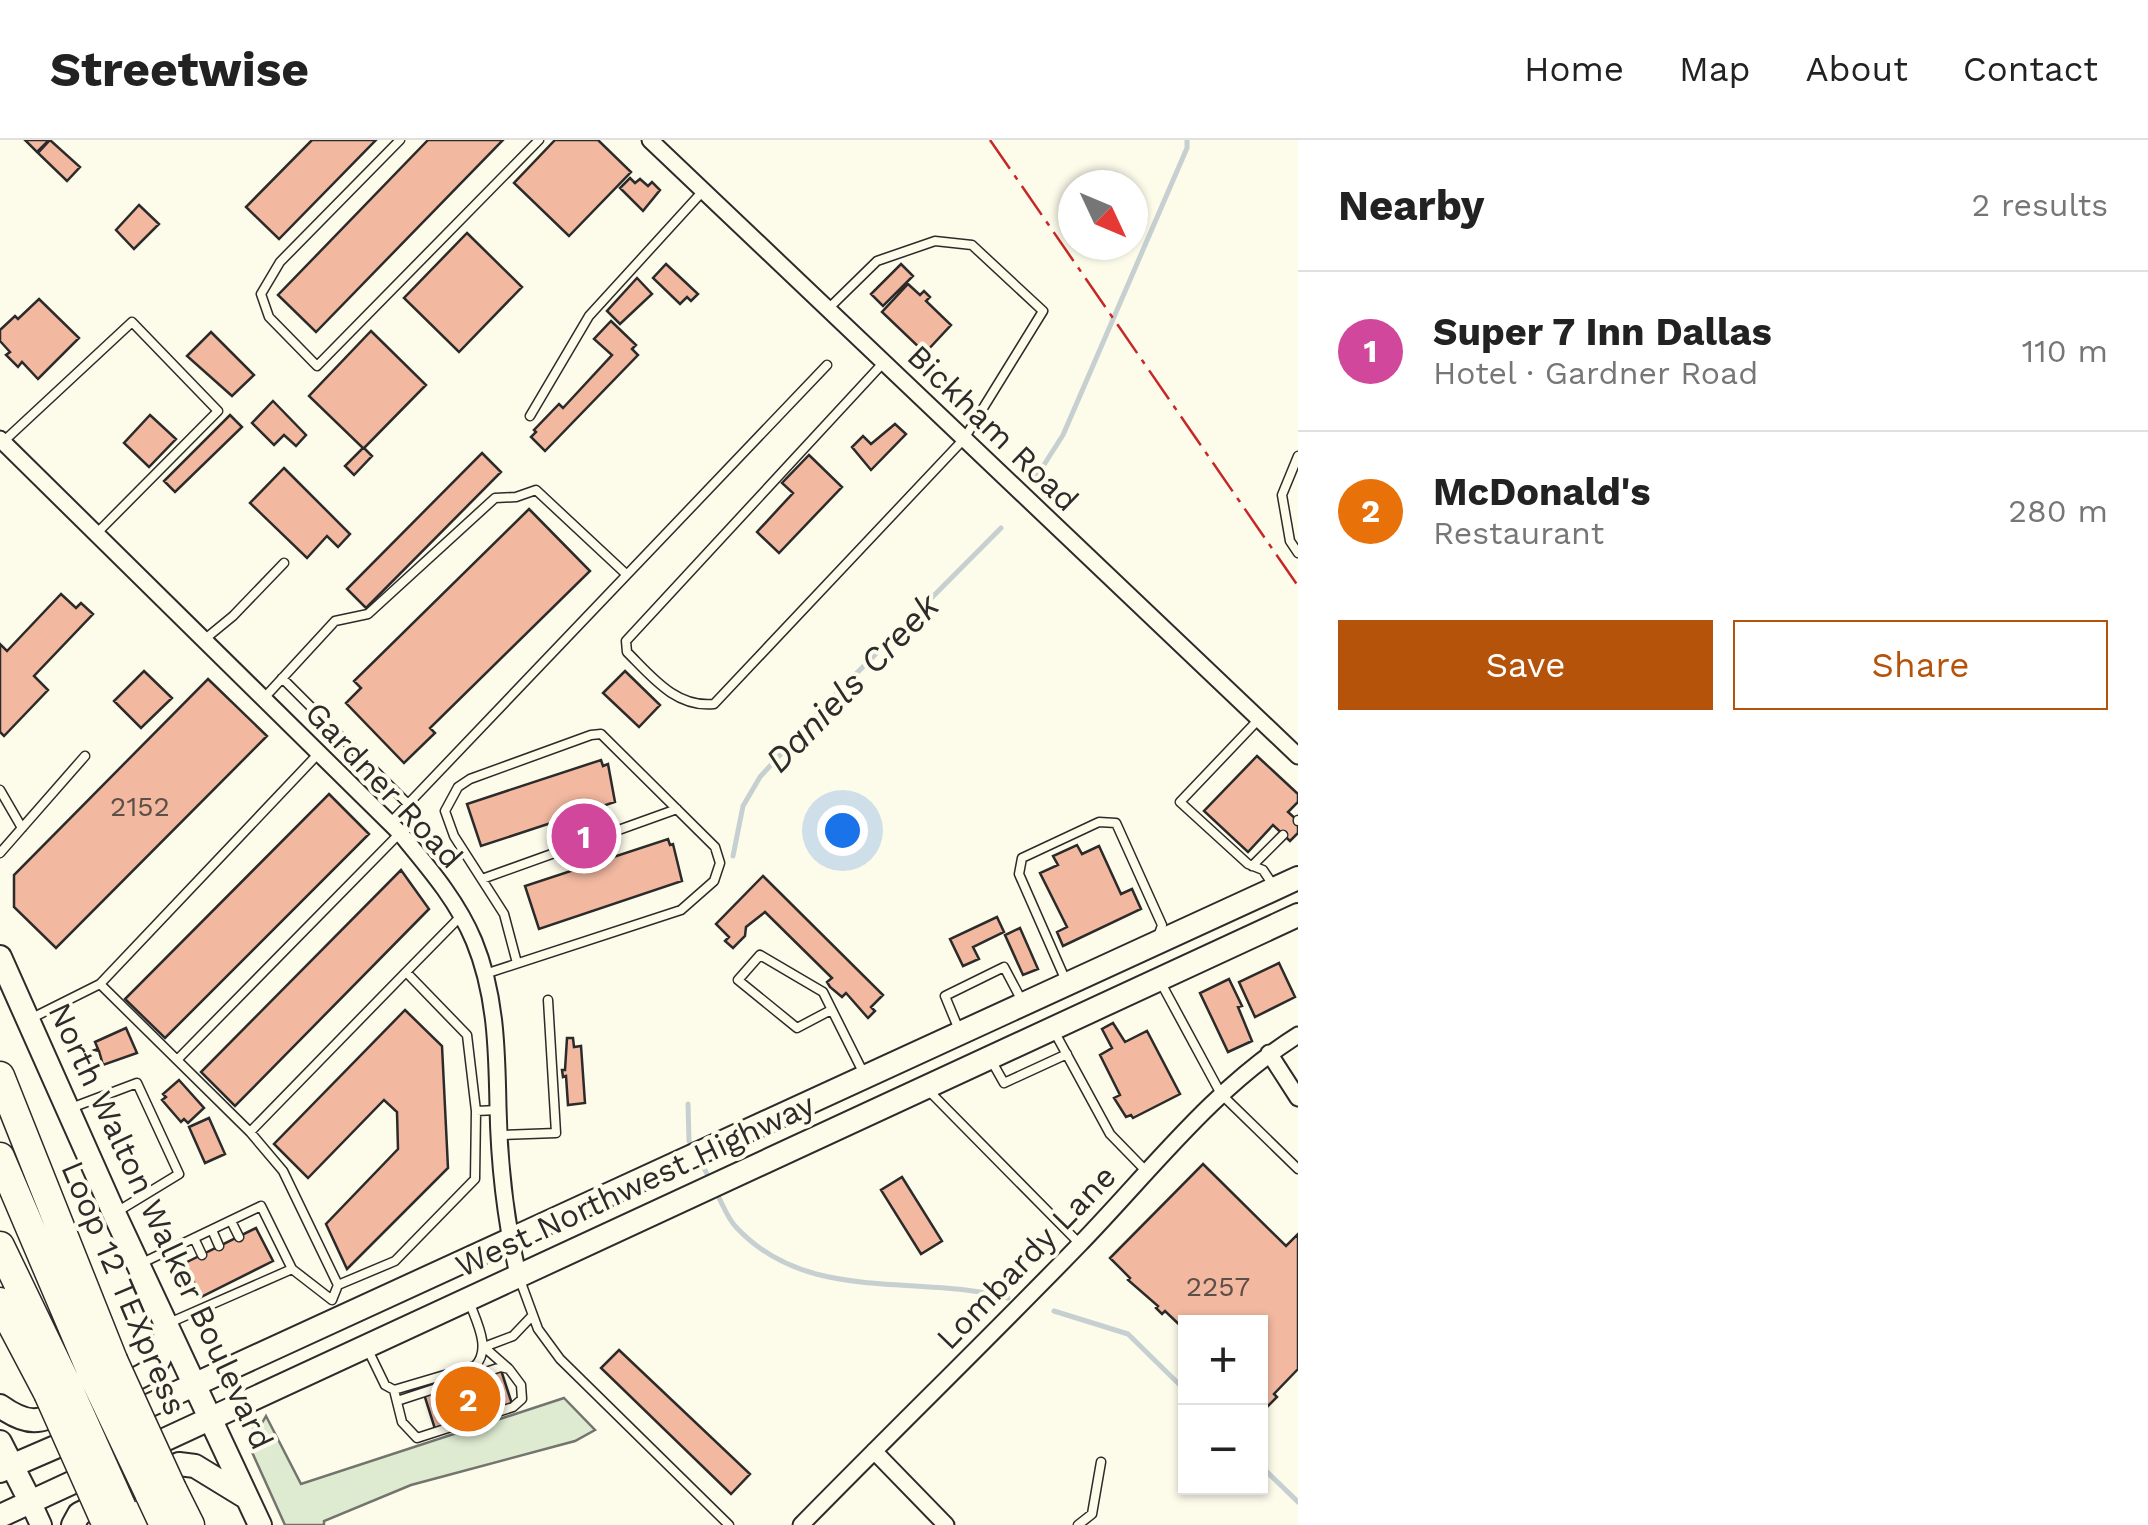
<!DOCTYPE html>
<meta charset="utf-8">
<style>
body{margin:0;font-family:"Work Sans",sans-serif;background:#f2f2f2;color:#222}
.controls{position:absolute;right:30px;bottom:30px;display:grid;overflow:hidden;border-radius:0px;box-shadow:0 2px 8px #0004}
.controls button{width:90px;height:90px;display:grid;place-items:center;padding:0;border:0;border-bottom:2px solid #e0e0e0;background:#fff;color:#222;font:50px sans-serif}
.compass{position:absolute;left:1058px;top:30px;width:90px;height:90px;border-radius:50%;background:#fff;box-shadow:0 2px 8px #0004;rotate:134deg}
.you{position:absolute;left:842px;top:690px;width:35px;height:35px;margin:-25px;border:8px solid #fff;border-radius:50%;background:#1a73e8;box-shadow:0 0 0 15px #1a73e833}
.badge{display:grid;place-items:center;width:65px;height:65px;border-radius:50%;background:#b45309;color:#fff;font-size:32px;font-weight:700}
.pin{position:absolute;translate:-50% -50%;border:5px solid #fff;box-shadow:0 2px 10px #0006}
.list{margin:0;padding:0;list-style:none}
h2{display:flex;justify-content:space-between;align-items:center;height:130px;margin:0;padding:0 40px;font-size:42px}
h2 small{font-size:32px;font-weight:400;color:#767676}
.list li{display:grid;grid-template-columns:65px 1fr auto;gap:30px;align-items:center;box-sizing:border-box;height:160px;padding:0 40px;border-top:2px solid #e0e0e0}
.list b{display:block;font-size:38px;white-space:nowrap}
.list p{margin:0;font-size:32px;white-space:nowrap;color:#767676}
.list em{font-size:32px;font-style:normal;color:#767676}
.actions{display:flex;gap:20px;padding:30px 40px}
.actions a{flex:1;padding:22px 0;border:2px solid #b45309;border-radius:0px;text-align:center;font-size:35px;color:#b45309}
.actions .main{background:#b45309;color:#fff}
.map{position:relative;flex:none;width:1298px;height:1385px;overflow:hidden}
header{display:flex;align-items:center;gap:60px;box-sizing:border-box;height:140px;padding:0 50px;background:#fff;border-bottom:2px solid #e0e0e0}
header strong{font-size:48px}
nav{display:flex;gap:55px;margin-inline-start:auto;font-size:35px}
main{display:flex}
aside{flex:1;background:#fff}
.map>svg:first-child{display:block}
.grass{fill:#deebd1;stroke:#74746e;stroke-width:2.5}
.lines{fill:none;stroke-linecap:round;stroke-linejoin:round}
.stream{stroke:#c7d0d0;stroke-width:5}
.building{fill:#f2b8a0;stroke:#2b2b2b;stroke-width:2.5}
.lane-casing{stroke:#2b2b2b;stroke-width:11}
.street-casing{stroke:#2b2b2b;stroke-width:19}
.secondary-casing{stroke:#2b2b2b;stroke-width:24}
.primary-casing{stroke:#2b2b2b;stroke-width:26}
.highway-casing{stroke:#2b2b2b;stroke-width:31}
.lane{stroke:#fdfbea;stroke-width:8}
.street{stroke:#fdfbea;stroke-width:15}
.secondary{stroke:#fdfbea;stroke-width:20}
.primary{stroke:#fdfbea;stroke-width:22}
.highway{stroke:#fdfbea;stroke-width:28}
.highway-bridge-casing{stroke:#2b2b2b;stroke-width:31;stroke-linecap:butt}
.highway-bridge{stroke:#fdfbea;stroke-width:28}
.power{stroke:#c62828;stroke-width:2.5;stroke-dasharray:35 8 5 8;stroke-linecap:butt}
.labels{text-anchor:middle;stroke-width:8;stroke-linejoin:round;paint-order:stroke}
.number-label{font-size:28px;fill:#5d4e48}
.street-label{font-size:32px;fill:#2b2b2b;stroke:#fdfbea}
.water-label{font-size:35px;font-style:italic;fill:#2b2b2b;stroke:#fdfbea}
</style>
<header>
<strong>Streetwise</strong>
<nav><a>Home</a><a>Map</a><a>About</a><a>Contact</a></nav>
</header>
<main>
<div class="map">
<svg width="1298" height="1385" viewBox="0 0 1298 1385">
<rect width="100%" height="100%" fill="#fdfbea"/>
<!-- grass -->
<path class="grass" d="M 564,1258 L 595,1290 L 575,1301 L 411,1345 L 324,1381 L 324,1385 L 285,1385 L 252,1312 L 253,1289 L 258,1290 L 266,1276 L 301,1344 Z"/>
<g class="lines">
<!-- stream -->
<path class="stream" d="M 1033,342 L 1063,295 L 1187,8 L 1187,0
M 733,716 L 743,666 L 760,637 L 829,561 L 1001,388
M 688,964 L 689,1001 L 694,1009
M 699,1018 L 710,1040
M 717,1054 C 723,1065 728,1079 736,1087 C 808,1165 916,1133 1008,1158
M 1054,1171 L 1128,1194 L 1186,1251
M 1260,1325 L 1298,1362"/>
</g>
<!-- building -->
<path class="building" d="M 25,0 L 49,0 L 37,12 Z
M 50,0 L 80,27 L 67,41 L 38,13 Z
M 312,0 L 376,0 L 279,99 L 246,67 Z
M 428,0 L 503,0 L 316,192 L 278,155 Z
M 555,0 L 598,0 L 631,32 L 569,96 L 514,43 Z
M 630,38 L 635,43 L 640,39 L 648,46 L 652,42 L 660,50 L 643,71 L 620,48 Z
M 139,65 L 159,84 L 134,109 L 116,90 Z
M 467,93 L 522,147 L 459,212 L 404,158 Z
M 666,124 L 698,154 L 691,161 L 687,157 L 680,164 L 653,138 Z
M 901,124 L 913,136 L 883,166 L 871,154 Z
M 637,138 L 652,154 L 620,184 L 607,171 Z
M 908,144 L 920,155 L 924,151 L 930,157 L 926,161 L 951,185 L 925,213 L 882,172 Z
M 39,159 L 79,198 L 38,239 L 22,222 L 18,227 L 6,215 L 10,212 L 0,201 L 0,190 L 15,176 L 18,179 Z
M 611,181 L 636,205 L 632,209 L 638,215 L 545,311 L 531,297 L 536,292 L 534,290 L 559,264 L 563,268 L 612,215 L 594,199 Z
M 371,191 L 426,245 L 364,308 L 372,316 L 354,335 L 345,326 L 363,308 L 309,256 Z
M 211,192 L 254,235 L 232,256 L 187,216 Z
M 273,261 L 306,295 L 296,306 L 284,295 L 274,305 L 252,283 Z
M 150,275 L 176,299 L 149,327 L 124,303 Z
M 230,275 L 242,287 L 175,352 L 164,341 Z
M 895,284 L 906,294 L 871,330 L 852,307 L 863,296 L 871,304 Z
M 482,313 L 501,332 L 366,468 L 347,449 Z
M 809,315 L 842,347 L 779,413 L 757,392 L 793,353 L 782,343 Z
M 284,328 L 350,394 L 338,407 L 327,396 L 307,418 L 250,363 Z
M 529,369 L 590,431 L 430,588 L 435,593 L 404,623 L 346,563 L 361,548 L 354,541 Z
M 61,454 L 76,468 L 81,463 L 93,474 L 34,536 L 48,550 L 4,596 L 0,592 L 0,504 L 7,511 Z
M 144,531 L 172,558 L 141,588 L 114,561 Z
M 625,531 L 660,565 L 639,587 L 603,553 Z
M 208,539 L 267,596 L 56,808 L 14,767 L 14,735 Z
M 1257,616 L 1298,654 L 1298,662 L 1288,672 L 1298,681 L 1298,693 L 1290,701 L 1273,685 L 1248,712 L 1204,671 Z
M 601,620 L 603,626 L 608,624 L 615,662 L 481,706 L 467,664 Z
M 329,654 L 369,694 L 165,898 L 125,859 Z
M 668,699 L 670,705 L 673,704 L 682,741 L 539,789 L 525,746 Z
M 1077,705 L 1082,714 L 1099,706 L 1121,754 L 1132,749 L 1141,769 L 1063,806 L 1057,792 L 1067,787 L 1040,733 L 1058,725 L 1053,716 Z
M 401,730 L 429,769 L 235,966 L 201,932 Z
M 763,736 L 883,855 L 871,867 L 875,871 L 868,878 L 846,853 L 842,857 L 830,847 L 827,842 L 832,838 L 765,772 L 746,787 L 745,796 L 733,808 L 725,801 L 729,797 L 716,784 Z
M 997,777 L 1004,792 L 973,807 L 979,819 L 963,826 L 950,799 Z
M 1020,788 L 1038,829 L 1023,835 L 1005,795 Z
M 1279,823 L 1295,857 L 1255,877 L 1239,842 Z
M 1229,839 L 1242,866 L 1238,867 L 1252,901 L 1228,912 L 1200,853 Z
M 405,870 L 442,906 L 448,1028 L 347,1129 L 326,1084 L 398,1009 L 397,972 L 384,960 L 308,1038 L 274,1004 Z
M 1113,883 L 1125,902 L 1147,891 L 1180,954 L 1133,978 L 1131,975 L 1126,977 L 1114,958 L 1120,955 L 1100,915 L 1112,908 L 1102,889 Z
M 126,888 L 137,913 L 103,925 L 99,911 L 95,910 L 98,909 L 95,902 Z
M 567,898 L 573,898 L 574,907 L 581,906 L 585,963 L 568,965 L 566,936 L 563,937 L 562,930 L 565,930 Z
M 179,940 L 204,968 L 188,983 L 184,979 L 181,982 L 162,960 L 166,957 L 163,954 Z
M 209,978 L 225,1014 L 205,1023 L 189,987 Z
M 1203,1024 L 1286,1106 L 1298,1094 L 1298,1229 L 1274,1254 L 1277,1257 L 1267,1267 L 1260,1265 L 1260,1182 L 1186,1182 L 1186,1191 L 1165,1171 L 1162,1174 L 1156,1168 L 1158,1166 L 1128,1140 L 1130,1138 L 1110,1118 Z
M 902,1037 L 942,1101 L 921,1114 L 881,1050 Z
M 256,1088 L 273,1121 L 201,1157 L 185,1123 Z
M 619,1210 L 750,1334 L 731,1354 L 601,1228 Z
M 501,1230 L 512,1264 L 435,1289 L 424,1254 Z"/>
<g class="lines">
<!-- lane casing -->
<g class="lane-casing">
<path id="lane" d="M 400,0 L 280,122 L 261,154 L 269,177 L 317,226 L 539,0
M 829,168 L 877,121 L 935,101 L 972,105 L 1043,171 L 964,299 L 714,564 C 676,568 652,537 627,512 L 626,501 L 884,222
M 530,276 L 589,176 L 703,51
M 4,301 L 132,182 L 218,271 L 97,393
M 1298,316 L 1282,355 L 1290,401 L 1298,413
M 205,499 L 233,476 L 284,423
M 282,538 L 408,664
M 265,557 L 335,481 L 368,474 L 495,358 L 516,357 L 536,350 L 626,434
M 1259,579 L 1180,662 L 1248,724 L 1263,730 L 1273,745
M 0,650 L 22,688
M 1298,681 L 1298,680
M 390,683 L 827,225
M 0,713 L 85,616
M 1252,726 L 1283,695
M 482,739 L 677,669
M 461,776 L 406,832 L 467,895 L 476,971
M 485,834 L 681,770 L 714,741 L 720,723 L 715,707 L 601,594 L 591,595 L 470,639 L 458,647 L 445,671 L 454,696 L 504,774 L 517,823
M 1066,841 L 1019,734 L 1022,718 L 1099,682 L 1116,683 L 1162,785 L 1159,794
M 1161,843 L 1221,954 L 1298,1029
M 100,844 L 319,613
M 831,870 L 797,888 L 738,840 L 760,815 L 823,852 L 864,934
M 32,878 L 100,844 L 250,992 L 406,832
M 959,890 L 945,856 L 1004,827 L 1022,861
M 1054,891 L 1110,994 L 1147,1032
M 177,920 L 400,693
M 991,920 L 1004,943 L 1067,914
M 928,950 L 1080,1104
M 71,968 L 137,943 L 179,1034 L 115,1073
M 250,992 L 283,1031 L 338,1145
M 501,995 L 556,993 L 548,860
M 231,1081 L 239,1097
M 212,1090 L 219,1106
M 194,1098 L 202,1115
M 142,1123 L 261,1066 L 292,1129 L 169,1183
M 292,1129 L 332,1160
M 520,1140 L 538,1189 L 560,1219 L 729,1385
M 332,1160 L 338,1145 L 395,1121 L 475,1039 L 476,971 L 498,970
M 368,1210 L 385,1245 L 394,1250 L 475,1226 C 492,1209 476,1181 469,1161
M 508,1228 L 484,1207 L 513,1196 L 532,1176
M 394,1250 L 402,1282 L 417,1298 L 513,1267 L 522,1259 L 521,1245 L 509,1229 L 501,1227 L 397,1261
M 1078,1385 L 1092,1374 L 1101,1322"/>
</g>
<!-- street casing -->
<g class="street-casing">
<path id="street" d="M 650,0 L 1298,616
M 0,299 L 400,693 C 428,727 457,760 474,801 C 496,854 497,911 498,967 C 499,1023 506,1082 518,1135
M 1269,913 L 1298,958
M 874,1311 L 946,1385
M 801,1385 C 893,1291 988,1199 1079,1105 C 1149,1033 1212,949 1298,895"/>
</g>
<!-- secondary casing -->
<g class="secondary-casing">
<path id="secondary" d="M 30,1361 L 41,1385"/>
</g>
<!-- primary casing -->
<g class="primary-casing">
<path id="primary" d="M 0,817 L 114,1073 L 260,1385
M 112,1250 C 151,1231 163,1233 166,1186
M 0,1266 C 28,1286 39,1283 69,1269
M 124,1277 L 1298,738
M 0,1302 L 30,1361
M 0,1331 L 81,1296
M 149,1339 L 179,1324 L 195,1326 L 244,1356
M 0,1376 L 1298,775
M 73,1385 L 79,1374 L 111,1358"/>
</g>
<!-- highway casing -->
<g class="highway-casing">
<path id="highway" d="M 0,936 L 113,1220
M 0,1017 L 92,1233
M 0,1106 L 66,1243
M 0,1162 L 48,1253
M 172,1349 L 190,1385
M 149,1353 L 164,1385"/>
</g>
<!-- lane -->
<use href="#lane" class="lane"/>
<!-- street -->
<use href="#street" class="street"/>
<!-- secondary -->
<use href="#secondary" class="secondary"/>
<!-- primary -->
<use href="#primary" class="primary"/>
<!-- highway -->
<use href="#highway" class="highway"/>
<!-- highway-bridge casing -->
<g class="highway-bridge-casing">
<path id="highway-bridge" d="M 113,1220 L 172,1349
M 92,1233 L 149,1353
M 66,1243 L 122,1368
M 48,1253 L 105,1381"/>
</g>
<!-- highway-bridge -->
<use href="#highway-bridge" class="highway-bridge"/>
<!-- power -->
<path class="power" d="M 990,0 L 1298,446"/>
</g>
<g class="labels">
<!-- number labels -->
<g class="number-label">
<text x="140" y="676">2152</text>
<text x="1218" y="1156">2257</text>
</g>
<!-- street labels -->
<g class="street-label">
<text transform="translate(993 288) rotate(44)" y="11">Bickham Road</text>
<text transform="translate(384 645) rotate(47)" y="11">Gardner Road</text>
<text transform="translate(635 1045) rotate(-25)" y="11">West Northwest Highway</text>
<text transform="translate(161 1086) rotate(65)" y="11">North Walton Walker Boulevard</text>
<text transform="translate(1026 1117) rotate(-46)" y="11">Lombardy Lane</text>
<text transform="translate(124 1148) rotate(67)" y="11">Loop 12 TEXpress</text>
</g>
<!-- water labels -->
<g class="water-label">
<text transform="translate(852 543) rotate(-46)" y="12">Daniels Creek</text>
</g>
</g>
</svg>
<div class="controls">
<button>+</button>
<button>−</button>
</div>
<svg class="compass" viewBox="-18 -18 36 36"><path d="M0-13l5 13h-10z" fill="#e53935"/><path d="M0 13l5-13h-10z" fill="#767676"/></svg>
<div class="you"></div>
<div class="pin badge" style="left:584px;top:696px;background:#d1479c">1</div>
<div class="pin badge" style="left:468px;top:1259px;background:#e8710a">2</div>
</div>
<aside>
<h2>Nearby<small>2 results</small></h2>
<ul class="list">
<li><span class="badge" style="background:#d1479c">1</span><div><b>Super 7 Inn Dallas</b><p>Hotel · Gardner Road</p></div><em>110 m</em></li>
<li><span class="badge" style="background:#e8710a">2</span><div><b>McDonald's</b><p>Restaurant</p></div><em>280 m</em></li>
</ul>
<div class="actions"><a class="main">Save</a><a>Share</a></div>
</aside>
</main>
